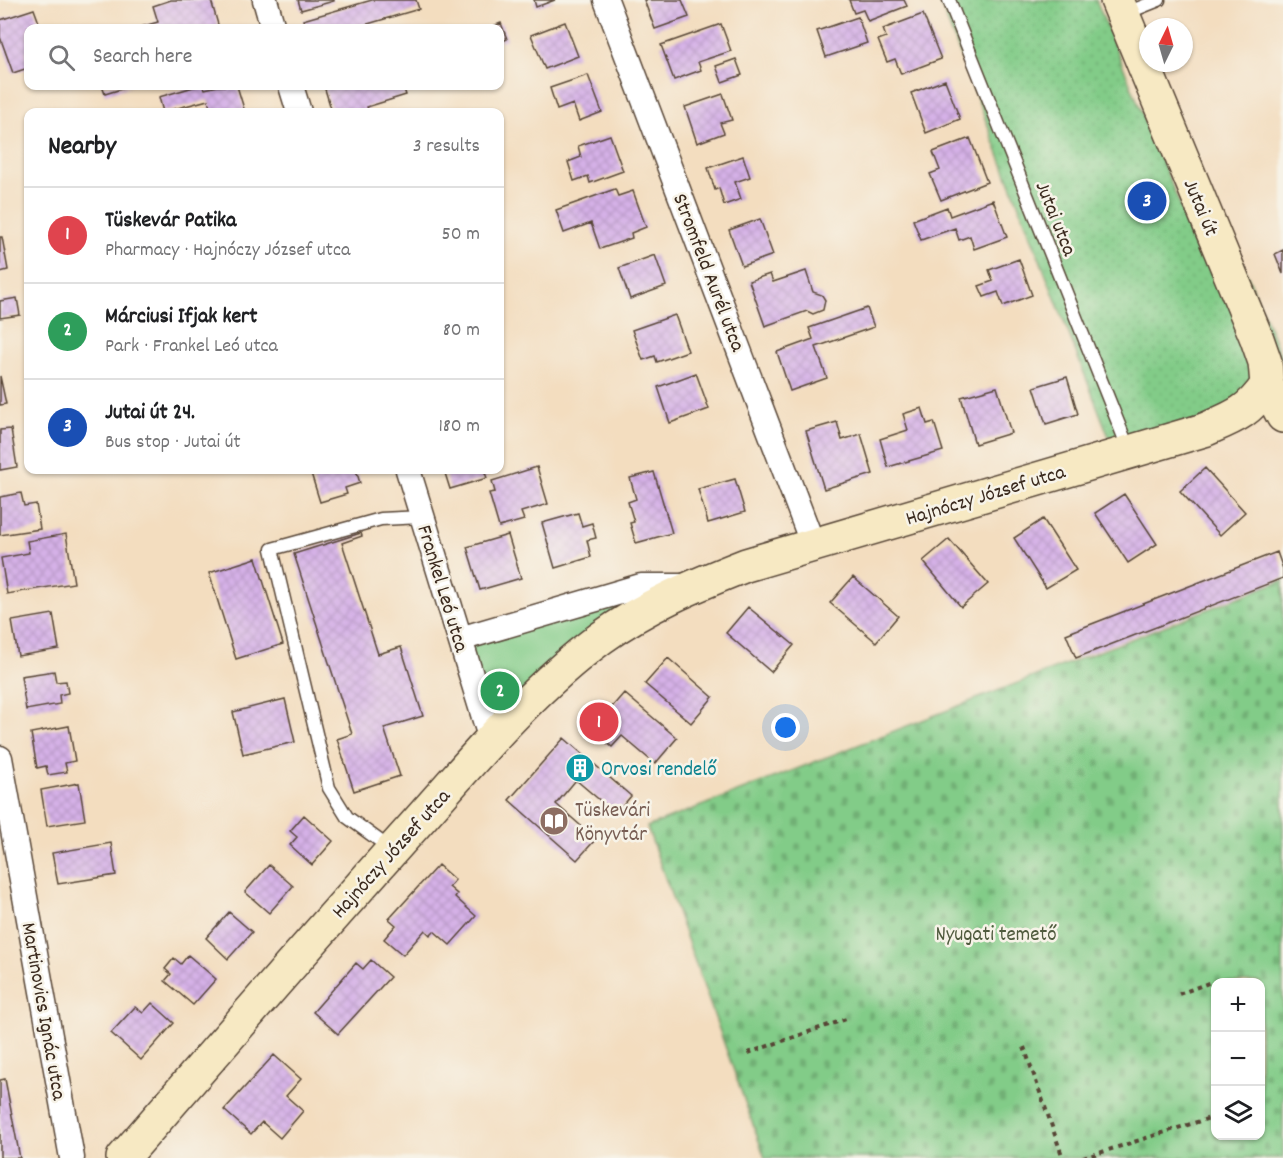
<!DOCTYPE html>
<meta charset="utf-8">
<style>
body{margin:0;font-family:Dekko,sans-serif;background:#f6f6f6;color:#202124}
.controls{position:absolute;right:18px;bottom:18px;display:grid;overflow:hidden;border-radius:12px;box-shadow:0 2px 4px #0004}
.controls button{width:54px;height:54px;display:grid;place-items:center;padding:0;border:0;border-bottom:2px solid #e0e0e0;background:#fff;color:#202124;font:30px sans-serif}
.compass{position:absolute;left:1139px;top:18px;width:54px;height:54px;border-radius:50%;background:#fff;box-shadow:0 2px 4px #0004;rotate:5deg}
.you{position:absolute;left:786px;top:728px;width:21px;height:21px;margin:-15px;border:4px solid #fff;border-radius:50%;background:#1a73e8;box-shadow:0 0 0 9px #1a73e833}
.badge{display:grid;place-items:center;width:39px;height:39px;border-radius:50%;background:#c8321e;color:#fff;font-size:20px;font-weight:700}
.pin{position:absolute;translate:-50% -50%;border:3px solid #fff;box-shadow:0 2px 6px #0006}
.list{margin:0;padding:0;list-style:none}
h2{display:flex;justify-content:space-between;align-items:center;height:78px;margin:0;padding:0 24px;font-size:26px}
h2 small{font-size:20px;font-weight:400;color:#757577}
.list li{display:grid;grid-template-columns:39px 1fr auto;gap:18px;align-items:center;box-sizing:border-box;height:96px;padding:0 24px;border-top:2px solid #e0e0e0}
.list b{display:block;font-size:22px;white-space:nowrap}
.list p{margin:0;font-size:20px;white-space:nowrap;color:#757577}
.list em{font-size:20px;font-style:normal;color:#757577}
.icon{flex:none;width:33px;height:33px;fill:none;stroke:currentColor;stroke-width:2;stroke-linecap:round;stroke-linejoin:round}
.map{position:relative;flex:none;width:1283px;height:1158px;overflow:hidden}
.search{position:absolute;background:#fff;box-shadow:0 2px 4px #0004;left:24px;top:24px;width:480px;height:66px;display:flex;align-items:center;gap:15px;box-sizing:border-box;padding:0 21px;border-radius:12px;color:#757577;font-size:22px}
.panel{position:absolute;background:#fff;box-shadow:0 2px 4px #0004;left:24px;top:108px;width:480px;height:366px;border-radius:12px}
.map>svg:first-child{display:block}
.grass{fill:url(#grass-dots);stroke:#5e7b53;stroke-width:1.5}
.cemetery{fill:url(#cemetery-stones);stroke:#5e7b53;stroke-width:1.5;fill-rule:evenodd}
.garden{fill:#82cc88;stroke:#5e7b53;stroke-width:1.5}
.building{fill:url(#building-cross-hatch)}
.lines{fill:none;stroke-linecap:round;stroke-linejoin:round}
.lane-casing{stroke:#574536;stroke-width:15}
.street-casing{stroke:#574536;stroke-width:27}
.secondary-casing{stroke:#574536;stroke-width:36}
.path{stroke:#574536;stroke-width:4;stroke-dasharray:4.5 4.5;stroke-linecap:butt}
.lane{stroke:#fff;stroke-width:12}
.street{stroke:#fff;stroke-width:24}
.secondary{stroke:#f7e9c3;stroke-width:33}
.labels{text-anchor:middle;stroke-width:5;stroke-linejoin:round;paint-order:stroke}
.street-label{font-size:21px;fill:#3b2a1e;stroke:#f7f3e8}
.culture-label{font-size:21px;fill:#0d838f;stroke:#f7f3e8;text-anchor:start}
.education-label{font-size:21px;fill:#785e54;stroke:#f7f3e8;text-anchor:start}
.park-label{font-size:21px;fill:#505b3e;stroke:#f7f3e8}
</style>
<div class="map">
<svg width="1283" height="1158" viewBox="0 0 1283 1158">
<defs>
<pattern id="grass-dots" width="8" height="8" patternUnits="userSpaceOnUse" patternTransform="scale(1.5)"><rect width="8" height="8" fill="#82cc88"/><path d="M2 2h.1M6 6h.1" fill="none" stroke="#71af75" stroke-width="1.8" stroke-linecap="round"/></pattern>
<pattern id="cemetery-stones" width="16" height="16" patternUnits="userSpaceOnUse" patternTransform="scale(1.5)"><rect width="16" height="16" fill="#82cc88"/><path d="M2 7V4a2 2 0 0 1 4 0v3zM10 15v-3a2 2 0 0 1 4 0v3z" fill="#71af75"/></pattern>
<pattern id="building-cross-hatch" width="8" height="8" patternUnits="userSpaceOnUse" patternTransform="scale(1.5)"><rect width="8" height="8" fill="#d5b1e7"/><path d="M0 0l8 8M0 8l8-8" fill="none" stroke="#b898c6"/></pattern>
</defs>
<rect width="100%" height="100%" fill="#f7f3e8"/>
<filter id="ink" filterUnits="userSpaceOnUse"><feTurbulence type="fractalNoise" baseFrequency=".0167" numOctaves="2"/><feDisplacementMap in="SourceGraphic" scale="12" xChannelSelector="R" yChannelSelector="G"/><feConvolveMatrix kernelMatrix="1 2 1 2 8 2 1 2 1" color-interpolation-filters="sRGB"/></filter>
<filter id="wash" filterUnits="userSpaceOnUse"><feTurbulence type="fractalNoise" baseFrequency=".008" numOctaves="4" result="noise"/><feDisplacementMap in="SourceGraphic" scale="24" xChannelSelector="R" yChannelSelector="G"/><feGaussianBlur stdDeviation="1.35" result="paint"/><feColorMatrix in="noise" values="0 0 0 0 0 0 0 0 0 0 0 0 0 0 0 0 0 1.4 0 .05"/><feComposite in="paint" operator="in"/></filter>
<g filter="url(#wash)">
<rect width="100%" height="100%" fill="#f3ddbf"/>
<!-- grass -->
<path class="grass" d="M 939,0 L 1096,0 L 1197,247 L 1233,240 L 1283,361 L 1283,405 L 1116,455 Z"/>
<!-- cemetery -->
<path class="cemetery" d="M 1283,580 L 1283,1158 L 765,1158 L 647,827 ZM 1216,982 L 1260,982 L 1260,1136 L 1216,1136 Z"/>
<!-- garden -->
<path class="garden" d="M 637,596 L 489,724 L 467,643 Z"/>
<g id="blocks">
<!-- building -->
<path class="building" d="M 171,0 L 211,0 L 219,28 L 137,28 L 158,22 L 153,6 Z
M 298,0 L 334,0 L 334,1 L 301,10 Z
M 372,0 L 416,0 L 419,9 L 354,28 L 306,28 L 303,20 Z
M 534,0 L 555,0 L 536,7 Z
M 644,0 L 682,0 L 689,17 L 655,29 Z
M 849,0 L 904,0 L 907,6 L 868,21 L 863,10 L 854,13 Z
M 34,9 L 41,28 L 28,28 L 28,51 L 26,51 L 28,68 L 13,73 L 0,37 L 0,20 Z
M 923,14 L 941,59 L 901,74 L 895,59 L 887,62 L 878,40 L 886,37 L 883,29 Z
M 858,17 L 867,43 L 826,57 L 817,31 Z
M 565,22 L 578,56 L 545,69 L 531,35 Z
M 501,23 L 507,39 L 500,42 L 500,28 L 488,28 Z
M 721,24 L 731,51 L 698,62 L 701,70 L 674,80 L 661,45 Z
M 736,59 L 742,75 L 722,82 L 716,66 Z
M 588,75 L 602,112 L 579,121 L 573,104 L 557,110 L 550,88 Z
M 945,80 L 960,119 L 926,133 L 911,93 Z
M 102,86 L 131,86 L 105,94 Z
M 197,86 L 203,86 L 205,89 L 218,86 L 237,86 L 245,112 L 211,112 L 208,100 L 163,112 L 159,97 Z
M 324,86 L 403,86 L 406,95 L 367,107 L 369,112 L 332,112 Z
M 723,94 L 732,120 L 720,123 L 724,133 L 697,143 L 685,107 Z
M 610,135 L 623,171 L 590,183 L 588,176 L 574,181 L 568,162 L 581,157 L 578,146 Z
M 970,138 L 987,182 L 941,200 L 930,174 L 940,170 L 933,152 Z
M 743,156 L 750,177 L 735,182 L 741,199 L 724,205 L 719,188 L 715,190 L 708,168 Z
M 615,189 L 618,196 L 633,191 L 646,227 L 631,233 L 632,238 L 600,249 L 591,223 L 564,233 L 556,210 Z
M 993,200 L 1007,237 L 974,249 L 970,236 L 959,240 L 955,228 L 921,240 L 913,220 L 947,207 L 950,216 Z
M 760,219 L 773,255 L 742,266 L 729,230 Z
M 0,237 L 2,237 L 8,270 L 0,272 Z
M 1283,250 L 1283,274 L 1275,254 Z
M 655,255 L 666,286 L 630,299 L 619,268 Z
M 1019,259 L 1032,295 L 1003,306 L 998,292 L 984,297 L 979,286 L 993,281 L 989,270 Z
M 806,271 L 813,292 L 822,295 L 825,300 L 823,310 L 813,314 L 807,311 L 765,326 L 749,281 L 770,274 L 773,282 Z
M 17,298 L 20,315 L 0,318 L 0,301 Z
M 867,308 L 874,327 L 816,347 L 827,378 L 790,391 L 777,352 L 813,339 L 809,328 Z
M 675,315 L 688,351 L 657,362 L 655,356 L 643,360 L 632,330 Z
M 696,373 L 709,409 L 670,423 L 658,387 Z
M 0,376 L 6,404 L 0,405 Z
M 1067,377 L 1078,414 L 1046,424 L 1034,387 Z
M 997,387 L 1011,433 L 975,444 L 961,397 Z
M 922,408 L 927,424 L 934,422 L 943,451 L 888,467 L 880,439 L 908,430 L 903,414 Z
M 837,422 L 842,440 L 861,434 L 873,474 L 824,489 L 806,431 Z
M 11,429 L 17,467 L 0,470 L 0,430 Z
M 537,467 L 548,504 L 521,512 L 524,520 L 499,527 L 489,493 L 495,492 L 492,481 Z
M 1205,468 L 1245,512 L 1220,535 L 1180,491 Z
M 310,470 L 356,470 L 360,483 L 345,488 L 347,494 L 320,502 Z
M 444,470 L 484,470 L 487,478 L 450,489 Z
M 654,472 L 672,533 L 636,543 L 630,523 L 634,522 L 628,502 L 636,499 L 630,478 Z
M 735,479 L 745,512 L 708,523 L 698,489 Z
M 21,493 L 24,506 L 36,504 L 40,529 L 0,535 L 0,497 Z
M 1124,494 L 1157,544 L 1128,563 L 1095,513 Z
M 578,513 L 582,526 L 592,523 L 596,538 L 587,540 L 591,557 L 555,568 L 542,523 Z
M 1043,519 L 1076,570 L 1046,588 L 1014,538 Z
M 361,533 L 362,536 L 342,543 L 378,654 L 401,647 L 423,716 L 384,728 L 400,776 L 354,791 L 337,739 L 352,734 L 294,554 Z
M 66,534 L 74,583 L 7,594 L 1,558 L 29,553 L 27,541 Z
M 508,535 L 521,578 L 480,590 L 467,547 Z
M 949,539 L 988,584 L 961,607 L 923,561 Z
M 1277,552 L 1283,569 L 1283,578 L 1076,658 L 1066,634 Z
M 256,558 L 283,644 L 236,659 L 209,573 Z
M 853,577 L 898,616 L 876,642 L 830,603 Z
M 748,607 L 794,645 L 771,672 L 726,633 Z
M 53,614 L 59,649 L 18,656 L 12,621 Z
M 668,658 L 713,697 L 691,723 L 645,684 Z
M 54,671 L 56,682 L 66,681 L 68,693 L 59,695 L 60,704 L 26,710 L 21,676 Z
M 624,693 L 677,738 L 655,764 L 622,736 L 612,747 L 592,730 Z
M 285,699 L 295,742 L 243,754 L 233,712 Z
M 69,726 L 75,761 L 65,763 L 67,772 L 48,775 L 46,766 L 37,768 L 31,733 Z
M 564,738 L 631,796 L 616,814 L 576,780 L 556,804 L 596,839 L 577,860 L 509,800 Z
M 79,783 L 85,820 L 47,826 L 41,790 Z
M 304,815 L 333,841 L 312,865 L 290,845 L 297,837 L 290,831 Z
M 111,843 L 116,875 L 58,884 L 52,853 Z
M 269,865 L 293,886 L 269,913 L 245,892 Z
M 438,865 L 455,880 L 449,887 L 457,894 L 455,897 L 476,916 L 450,945 L 434,931 L 430,935 L 425,930 L 403,955 L 384,939 L 396,925 L 389,919 Z
M 229,912 L 252,932 L 228,959 L 206,938 Z
M 188,955 L 216,979 L 193,1005 L 165,981 L 171,974 L 165,969 L 174,958 L 181,964 Z
M 371,960 L 390,977 L 338,1034 L 313,1012 L 356,963 L 363,969 Z
M 152,1003 L 174,1023 L 141,1060 L 111,1033 L 135,1007 L 143,1013 Z
M 274,1055 L 301,1079 L 286,1096 L 303,1111 L 280,1138 L 262,1122 L 251,1134 L 224,1110 Z
M 5,1079 L 20,1158 L 0,1158 L 0,1080 Z"/>
</g>
</g>
<g filter="url(#ink)">
<use href="#blocks" fill-opacity="0" stroke="#574536" stroke-width="1.5"/>
<g class="lines">
<!-- lane casing -->
<g class="lane-casing">
<path id="lane" d="M 949,0 L 1129,450
M 1124,14 L 1159,0
M 391,849 L 347,817 L 329,788 L 272,549 L 381,519 L 422,517"/>
</g>
<!-- street casing -->
<g class="street-casing">
<path id="street" d="M 265,0 L 273,28
M 606,0 L 813,545
M 291,86 L 299,112
M 408,470 L 491,740
M 460,639 L 641,586 L 687,586
M 0,758 L 72,1158"/>
</g>
<!-- secondary casing -->
<g class="secondary-casing">
<path id="secondary" d="M 1117,0 L 1257,339 L 1265,362 L 1267,385 L 1283,416
M 123,1158 C 219,1048 315,936 413,827 C 471,762 529,691 601,638 C 645,606 695,585 746,565 L 1204,430 C 1234,417 1248,413 1267,385"/>
</g>
<!-- path -->
<path class="path" d="M 1179,994 L 1211,982
M 1024,1047 L 1063,1158
M 748,1053 L 849,1018
M 1083,1158 L 1216,1116"/>
<!-- lane -->
<use href="#lane" class="lane"/>
<!-- street -->
<use href="#street" class="street"/>
<!-- secondary -->
<use href="#secondary" class="secondary"/>
</g>
</g>
<!-- icons -->
<defs>
<g id="building-disc" transform="scale(1.5)"><circle r="9.5" fill="#0f9aa8" stroke="#f7f3e8"/><path d="M-4-6H4V6H1V3H-1V6H-4ZM-2.5-4.3h1.7v1.8h-1.7ZM.8-4.3h1.7v1.8H.8ZM-2.5-1h1.7V.8h-1.7ZM.8-1h1.7V.8H.8Z" fill="#fff"/></g>
<g id="library-disc" transform="scale(1.5)"><circle r="9.5" fill="#8d6e63" stroke="#f7f3e8"/><path d="M-6-4Q-3-5.5-.7-3.5V5Q-3 3-6 4ZM6-4Q3-5.5 .7-3.5V5Q3 3 6 4Z" fill="#fff"/></g>
</defs>
<g fill-rule="evenodd">
<use href="#building-disc" x="580" y="768"/>
<use href="#library-disc" x="554" y="821"/>
</g>
<g class="labels">
<!-- street labels -->
<g class="street-label">
<text transform="translate(1202 207) rotate(67)" y="7">Jutai út</text>
<text transform="translate(1057 218) rotate(68)" y="7">Jutai utca</text>
<text transform="translate(710 272) rotate(69)" y="7">Stromfeld Aurél utca</text>
<text transform="translate(985 494) rotate(-17)" y="7">Hajnóczy József utca</text>
<text transform="translate(444 588) rotate(73)" y="7">Frankel Leó utca</text>
<text transform="translate(390 853) rotate(-48)" y="7">Hajnóczy József utca</text>
<text transform="translate(45 1011) rotate(80)" y="7">Martinovics Ignác utca</text>
</g>
<!-- culture labels -->
<g class="culture-label">
<text x="601" y="775">Orvosi rendelő</text>
</g>
<!-- education labels -->
<g class="education-label">
<text x="575" y="816">Tüskevári<tspan x="575" dy="24">Könyvtár</tspan></text>
</g>
<!-- park labels -->
<g class="park-label">
<text x="996" y="940">Nyugati temető</text>
</g>
</g>
</svg>
<div class="controls">
<button>+</button>
<button>−</button>
<button><svg class="icon" aria-label="layers" viewBox="0 0 24 24"><path d="M12 4l9 5-9 5-9-5zM3 14l9 5 9-5"/></svg></button>
</div>
<svg class="compass" viewBox="-18 -18 36 36"><path d="M0-13l5 13h-10z" fill="#e53935"/><path d="M0 13l5-13h-10z" fill="#757577"/></svg>
<div class="you"></div>
<div class="pin badge" style="left:599px;top:722px;background:#e0444e">1</div>
<div class="pin badge" style="left:500px;top:691px;background:#2e9e5b">2</div>
<div class="pin badge" style="left:1147px;top:201px;background:#1a4fb4">3</div>
<div class="search"><svg class="icon" aria-label="search" viewBox="0 0 24 24"><circle cx="10" cy="10" r="6"/><path d="M15 15l6 6"/></svg>Search here</div>
<section class="panel">
<h2>Nearby<small>3 results</small></h2>
<ul class="list">
<li><span class="badge" style="background:#e0444e">1</span><div><b>Tüskevár Patika</b><p>Pharmacy · Hajnóczy József utca</p></div><em>50 m</em></li>
<li><span class="badge" style="background:#2e9e5b">2</span><div><b>Márciusi Ifjak kert</b><p>Park · Frankel Leó utca</p></div><em>80 m</em></li>
<li><span class="badge" style="background:#1a4fb4">3</span><div><b>Jutai út 24.</b><p>Bus stop · Jutai út</p></div><em>180 m</em></li>
</ul>
</section>
</div>
